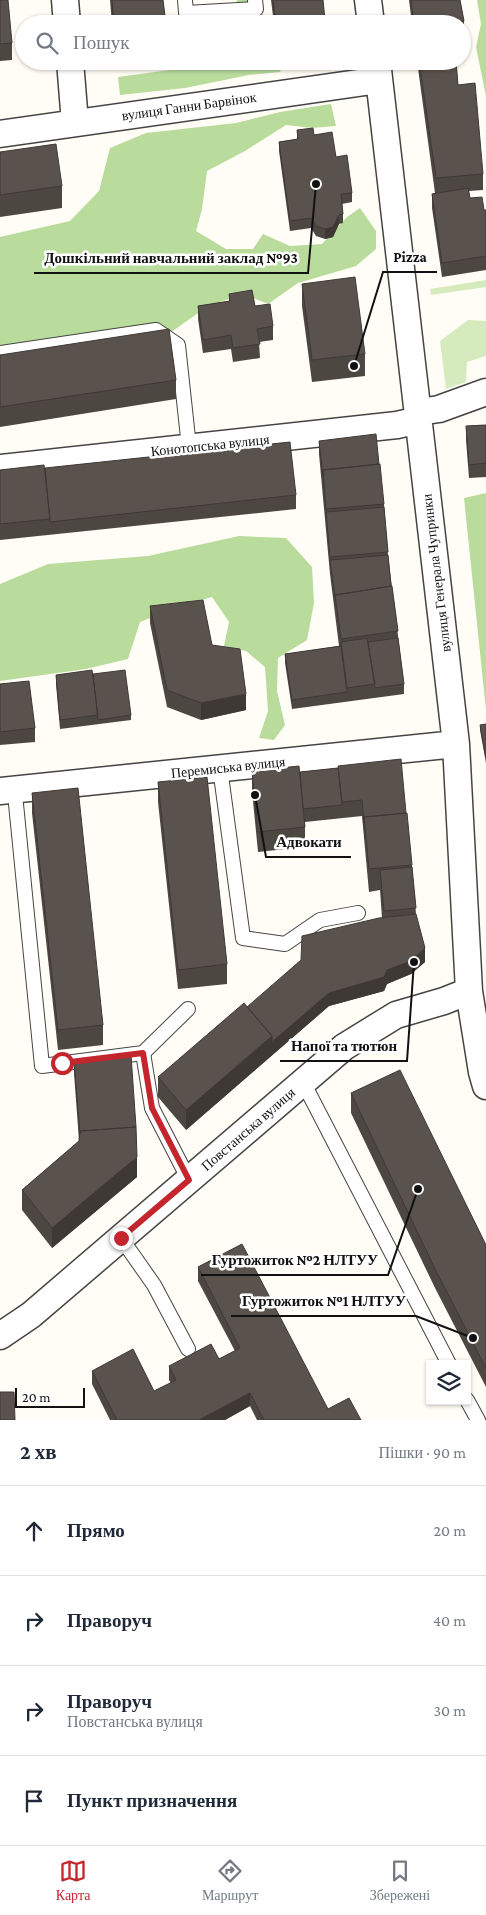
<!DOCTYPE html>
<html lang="uk">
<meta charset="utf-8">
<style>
body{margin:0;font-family:"Crimson Pro",serif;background:#f6f6f7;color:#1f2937}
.controls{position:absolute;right:15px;bottom:15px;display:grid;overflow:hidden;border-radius:0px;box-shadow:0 1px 4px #0004}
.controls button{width:45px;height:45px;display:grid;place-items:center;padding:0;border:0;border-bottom:1px solid #e0e1e3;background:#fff;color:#1f2937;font:25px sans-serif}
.scale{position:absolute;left:15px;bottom:12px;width:70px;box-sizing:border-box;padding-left:5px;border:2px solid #111;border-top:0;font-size:14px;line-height:18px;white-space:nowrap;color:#111;-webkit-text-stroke:4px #fff;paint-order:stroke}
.stop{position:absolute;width:15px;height:15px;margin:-11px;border:4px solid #c4262e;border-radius:50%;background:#fff}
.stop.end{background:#c4262e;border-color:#fff;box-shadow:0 1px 5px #0008}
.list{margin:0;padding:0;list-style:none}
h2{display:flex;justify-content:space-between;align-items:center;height:65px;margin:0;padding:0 20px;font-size:21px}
h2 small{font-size:16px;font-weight:400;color:#747a83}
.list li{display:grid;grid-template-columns:32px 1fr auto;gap:15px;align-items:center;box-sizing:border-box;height:90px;padding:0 20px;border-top:1px solid #e0e1e3}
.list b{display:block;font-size:19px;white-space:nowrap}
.list p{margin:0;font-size:16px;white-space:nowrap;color:#747a83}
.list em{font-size:16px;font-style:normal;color:#747a83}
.icon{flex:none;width:28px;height:28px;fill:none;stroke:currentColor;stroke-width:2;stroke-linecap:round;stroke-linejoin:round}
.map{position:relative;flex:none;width:486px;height:1420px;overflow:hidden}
.search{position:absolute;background:#fff;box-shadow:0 1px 4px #0004;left:15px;right:15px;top:15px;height:55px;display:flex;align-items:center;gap:12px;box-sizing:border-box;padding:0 18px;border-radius:28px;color:#747a83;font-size:19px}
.sheet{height:425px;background:#fff}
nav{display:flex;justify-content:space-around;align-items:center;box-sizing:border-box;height:70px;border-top:1px solid #e0e1e3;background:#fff;font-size:14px;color:#747a83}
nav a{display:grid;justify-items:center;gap:2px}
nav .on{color:#c4262e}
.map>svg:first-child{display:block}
.green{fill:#d5ebbd}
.forest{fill:#b9dc9c}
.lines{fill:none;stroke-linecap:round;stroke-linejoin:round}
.service-casing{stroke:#444;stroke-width:16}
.minor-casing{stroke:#444;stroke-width:29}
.service{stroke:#fff;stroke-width:14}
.minor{stroke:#fff;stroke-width:26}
.wall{fill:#4d4742}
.shaded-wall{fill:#3f3936}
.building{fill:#5a524d;stroke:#3f3936}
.route{stroke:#c4262e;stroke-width:6}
.labels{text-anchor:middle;stroke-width:5;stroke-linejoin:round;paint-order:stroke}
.street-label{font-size:14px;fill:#111;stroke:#fff}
.leader{fill:none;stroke:#111;stroke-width:2}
.callout-dot{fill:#111;stroke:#fff;stroke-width:2}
.callout-label{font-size:15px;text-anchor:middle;font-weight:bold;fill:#111;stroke:#fff;stroke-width:5;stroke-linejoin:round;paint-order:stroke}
</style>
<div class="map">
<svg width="486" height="1420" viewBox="0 0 486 1420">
<rect width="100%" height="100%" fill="#fffdf5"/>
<!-- green -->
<path class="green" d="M 486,280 L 486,287 L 431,295 L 430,289 Z
M 468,320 L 486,321 L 486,356 L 467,362 L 466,382 L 446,389 L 440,341 Z"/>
<!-- forest -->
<path class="forest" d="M 237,0 L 262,0 L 263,24 L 232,24 Z
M 477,0 L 486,0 L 486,96 L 476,47 L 481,24 Z
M 204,61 L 285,61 L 280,72 L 249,75 L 185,88 L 120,95 L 118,77 L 177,69 Z
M 331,104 L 336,126 L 312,128 L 286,125 L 245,151 L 207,171 L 202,209 L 196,231 L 226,249 L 253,249 L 263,234 L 290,246 L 322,244 L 347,217 L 360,208 L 376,231 L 376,249 L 356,266 L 298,283 L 268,304 L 244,294 L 208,306 L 170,333 L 0,353 L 0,237 L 70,221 L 99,191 L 110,148 L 146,133 L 236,123 L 280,112 Z
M 486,493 L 486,710 L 464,498 Z
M 239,536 L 286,538 L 312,567 L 314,603 L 307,640 L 278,658 L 277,691 L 285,725 L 274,740 L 259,738 L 268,711 L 265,667 L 246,651 L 224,646 L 229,622 L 212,597 L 173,609 L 140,622 L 128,659 L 86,669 L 0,681 L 0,584 L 48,564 L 148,556 Z"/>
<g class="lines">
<!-- service casing -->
<g class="service-casing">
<path id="service" d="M 185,0 L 186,13 L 256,9 L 255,0
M 0,353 L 156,330 L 178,345 L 189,447
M 220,768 L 243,938 L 285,944 L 320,920 L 358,913
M 16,804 L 42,1066 L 143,1053
M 188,1009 L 143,1053 L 152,1108 L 189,1180
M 303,1082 L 449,1364
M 121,1238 L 154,1285 L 188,1349
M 467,1400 L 478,1420"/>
</g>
<!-- minor casing -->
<g class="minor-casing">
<path id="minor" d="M 65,0 L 67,24
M 368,0 L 371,24
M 70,61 L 75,123
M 377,61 L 456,744 L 469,991 L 482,1072 L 486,1086
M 0,134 L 379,80
M 419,412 L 439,409 L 486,392
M 0,468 L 397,425 L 419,420
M 0,791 L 456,744
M 0,1336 L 31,1315 L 344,1047 L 396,1015 L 444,1001 L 469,991"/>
</g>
<!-- service -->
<use href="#service" class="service"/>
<!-- minor -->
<use href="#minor" class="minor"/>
</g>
<!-- wall -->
<path class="wall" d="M 0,0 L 12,43 L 12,60 L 0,61 Z
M 110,0 L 163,0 L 166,24 L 112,24 Z
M 271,0 L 323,0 L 325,24 L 274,24 Z
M 409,0 L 460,0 L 464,21 L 464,37 L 462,37 L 462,24 L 412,24 Z
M 115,61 L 167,61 L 116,66 Z
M 417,61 L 456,61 L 458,85 L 483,174 L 483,190 L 469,191 L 470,198 L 484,210 L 486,210 L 486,270 L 442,277 L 432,208 L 432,194 L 435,193 Z
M 297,130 L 314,135 L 336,157 L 352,193 L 352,202 L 342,204 L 343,214 L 343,223 L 339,224 L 333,237 L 325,239 L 316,236 L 311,228 L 290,231 L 279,151 L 279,142 L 297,139 Z
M 0,152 L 62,186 L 62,208 L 0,217 Z
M 302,284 L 365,354 L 365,376 L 312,382 L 302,306 Z
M 229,294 L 255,306 L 273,326 L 273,340 L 259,342 L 260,358 L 233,362 L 231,349 L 203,353 L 198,319 L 198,306 L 229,301 Z
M 0,355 L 176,380 L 176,399 L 0,427 Z
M 486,425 L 486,477 L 469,478 L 466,440 L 466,426 Z
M 319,441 L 384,504 L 388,555 L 404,684 L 404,694 L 292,709 L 285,663 L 285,654 L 339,646 L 330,574 L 319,454 Z
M 45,468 L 296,495 L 296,509 L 0,540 L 0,470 Z
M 150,606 L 212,645 L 246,710 L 201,720 L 167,707 L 150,623 Z
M 93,674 L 131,715 L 131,720 L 60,729 L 56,684 L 56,675 Z
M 0,684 L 35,728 L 35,742 L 0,745 Z
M 486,724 L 486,763 L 480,730 L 480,725 Z
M 338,768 L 412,865 L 416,914 L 425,962 L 411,974 L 387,984 L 384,991 L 329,1006 L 186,1130 L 158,1097 L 158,1077 L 247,1007 L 382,918 L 380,890 L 369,892 L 362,816 L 305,822 L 305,847 L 258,852 L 252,791 L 252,771 L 300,772 Z
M 158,782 L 227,964 L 227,984 L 178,989 L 158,802 Z
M 32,793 L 103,1025 L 103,1045 L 58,1050 L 32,813 Z
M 74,1060 L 137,1177 L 52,1248 L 22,1210 L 22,1190 L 79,1141 L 74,1073 Z
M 351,1093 L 486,1245 L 486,1387 L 435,1288 L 351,1113 Z
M 198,1267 L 328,1409 L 361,1420 L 257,1420 L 250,1406 L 225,1420 L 110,1420 L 92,1384 L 92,1371 L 154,1391 L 171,1383 L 169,1380 L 169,1366 L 219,1359 L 235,1351 L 198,1281 Z"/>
<!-- shaded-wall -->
<path class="shaded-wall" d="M 339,215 L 339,224 L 333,237 L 325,239 L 325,229 Z
M 246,694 L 246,710 L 201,720 L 201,703 Z
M 425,948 L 425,962 L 411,974 L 387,984 L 384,991 L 329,1006 L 186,1130 L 186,1110 L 272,1036 L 329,993 L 387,970 Z
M 137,1157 L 137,1177 L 52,1248 L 52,1228 Z
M 250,1393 L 250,1406 L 225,1420 L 199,1420 Z"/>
<!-- building -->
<path class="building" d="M 0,0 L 8,0 L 12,43 L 0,44 Z
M 112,0 L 163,0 L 166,24 L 114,24 Z
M 273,0 L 323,0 L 325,20 L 291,24 L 276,24 Z
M 411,0 L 460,0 L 464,21 L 452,22 L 452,24 L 414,24 Z
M 419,61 L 456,61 L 458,85 L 475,83 L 483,174 L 436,178 Z
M 313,128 L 314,135 L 332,132 L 336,157 L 347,155 L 352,193 L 341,194 L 343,214 L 339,215 L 333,227 L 325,229 L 316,226 L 311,218 L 290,221 L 279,142 L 298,139 L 297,130 Z
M 56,144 L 62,186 L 0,195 L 0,152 Z
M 468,188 L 470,198 L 482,197 L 484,210 L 486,210 L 486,256 L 442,263 L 432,194 Z
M 355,277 L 365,354 L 312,360 L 302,284 Z
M 252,290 L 255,306 L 270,304 L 273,326 L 257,329 L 260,344 L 233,348 L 231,335 L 203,340 L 198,306 L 230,301 L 229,294 Z
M 169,329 L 176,380 L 0,407 L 0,355 Z
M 486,425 L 486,463 L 469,465 L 466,426 Z
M 376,434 L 379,464 L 323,470 L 323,476 L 319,441 Z
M 290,442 L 296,495 L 50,522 L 45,468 Z
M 380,464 L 384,504 L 326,509 L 323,470 Z
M 44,465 L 50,519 L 0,524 L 0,470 Z
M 384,507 L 388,552 L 330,557 L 326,512 Z
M 388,555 L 391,586 L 335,595 L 335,597 L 330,560 Z
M 392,586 L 398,631 L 341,639 L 335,595 Z
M 203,600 L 212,645 L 240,649 L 246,694 L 201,703 L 167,690 L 150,606 Z
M 367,638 L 375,684 L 347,688 L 341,642 Z
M 398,638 L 404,684 L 375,688 L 368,642 Z
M 341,646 L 347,692 L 292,700 L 285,654 Z
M 92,670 L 98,715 L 60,720 L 56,675 Z
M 125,670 L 131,715 L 98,720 L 93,674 Z
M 29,681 L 35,728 L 0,732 L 0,684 Z
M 486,724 L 486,758 L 480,725 Z
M 401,759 L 406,813 L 364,817 L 364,823 L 362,800 L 342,802 L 338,766 Z
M 299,766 L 305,827 L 258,832 L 252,771 Z
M 338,768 L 342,805 L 303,809 L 300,772 Z
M 207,777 L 227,964 L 178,970 L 158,782 Z
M 78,788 L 103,1025 L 58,1030 L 32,793 Z
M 407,813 L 412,865 L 369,869 L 364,817 Z
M 412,867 L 416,908 L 384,911 L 380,870 Z
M 416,914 L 425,948 L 411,961 L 387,970 L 384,977 L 329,993 L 272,1042 L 272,1036 L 247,1007 L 301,960 L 302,936 L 379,918 Z
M 244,1003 L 272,1036 L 186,1110 L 158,1077 Z
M 131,1055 L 136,1127 L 80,1131 L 80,1134 L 74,1060 Z
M 400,1070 L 486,1245 L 486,1368 L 435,1269 L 351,1093 Z
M 136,1127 L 137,1157 L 52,1228 L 22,1190 L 79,1141 L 80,1131 Z
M 242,1244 L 328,1409 L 349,1398 L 361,1420 L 264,1420 L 250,1393 L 199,1420 L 117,1420 L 92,1371 L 133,1349 L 154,1391 L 176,1380 L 169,1366 L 211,1344 L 219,1359 L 240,1348 L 198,1267 Z
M 0,1392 L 14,1392 L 15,1420 L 0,1420 Z"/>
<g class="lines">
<!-- route -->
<path class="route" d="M 62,1063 L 143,1053 L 152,1108 L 189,1180 L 121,1238"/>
</g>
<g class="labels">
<!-- street labels -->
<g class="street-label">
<text transform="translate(189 106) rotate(-8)" y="5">вулиця Ганни Барвінок</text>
<text transform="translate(210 445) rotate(-6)" y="5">Конотопська вулиця</text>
<text transform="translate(436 573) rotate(-97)" y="5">вулиця Генерала Чупринки</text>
<text transform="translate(228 767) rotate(-6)" y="5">Перемиська вулиця</text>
<text transform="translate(248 1129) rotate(-41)" y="5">Повстанська вулиця</text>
</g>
</g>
<!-- callouts -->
<path class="leader" d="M354 366L383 272H437M316 184L308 273H34M255 795L266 857H351M414 962L407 1061H280M418 1189L388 1275H201M473 1338L416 1316H231"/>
<g class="callout-dot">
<circle cx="354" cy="366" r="5"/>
<circle cx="316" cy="184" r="5"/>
<circle cx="255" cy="795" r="5"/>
<circle cx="414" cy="962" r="5"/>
<circle cx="418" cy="1189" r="5"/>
<circle cx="473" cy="1338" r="5"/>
</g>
<g class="callout-label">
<text x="410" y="262">Pizza</text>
<text x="171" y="263">Дошкільний навчальний заклад №93</text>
<text x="309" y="847">Адвокати</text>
<text x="344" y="1051">Напої та тютюн</text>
<text x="295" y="1265">Гуртожиток №2 НЛТУУ</text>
<text x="324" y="1306">Гуртожиток №1 НЛТУУ</text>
</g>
</svg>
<div class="controls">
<button><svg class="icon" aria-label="layers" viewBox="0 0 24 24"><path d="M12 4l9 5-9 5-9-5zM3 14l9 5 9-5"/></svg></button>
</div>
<div class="scale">20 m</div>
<div class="stop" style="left:62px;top:1063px"></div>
<div class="stop end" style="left:121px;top:1238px"></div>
<div class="search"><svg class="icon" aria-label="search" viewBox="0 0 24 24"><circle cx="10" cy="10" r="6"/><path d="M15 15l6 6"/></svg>Пошук</div>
</div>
<section class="sheet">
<h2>2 хв<small>Пішки · 90 m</small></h2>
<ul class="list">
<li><svg class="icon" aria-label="ahead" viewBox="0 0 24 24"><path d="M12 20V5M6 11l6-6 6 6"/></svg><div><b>Прямо</b></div><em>20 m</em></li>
<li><svg class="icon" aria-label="right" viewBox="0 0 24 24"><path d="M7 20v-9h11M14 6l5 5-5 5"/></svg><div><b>Праворуч</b></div><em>40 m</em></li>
<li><svg class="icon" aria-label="right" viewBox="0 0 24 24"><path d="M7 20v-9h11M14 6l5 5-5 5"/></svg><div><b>Праворуч</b><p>Повстанська вулиця</p></div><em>30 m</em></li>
<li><svg class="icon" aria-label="arrive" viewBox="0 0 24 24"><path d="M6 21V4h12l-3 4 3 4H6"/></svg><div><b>Пункт призначення</b></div></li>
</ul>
</section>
<nav>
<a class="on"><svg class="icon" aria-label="map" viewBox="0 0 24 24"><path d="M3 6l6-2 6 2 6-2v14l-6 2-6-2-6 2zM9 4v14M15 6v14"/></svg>Карта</a>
<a><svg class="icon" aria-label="directions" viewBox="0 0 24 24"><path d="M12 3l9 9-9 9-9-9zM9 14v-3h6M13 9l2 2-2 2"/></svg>Маршрут</a>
<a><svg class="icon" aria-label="saved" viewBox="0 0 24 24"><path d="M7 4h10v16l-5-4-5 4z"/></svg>Збережені</a>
</nav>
